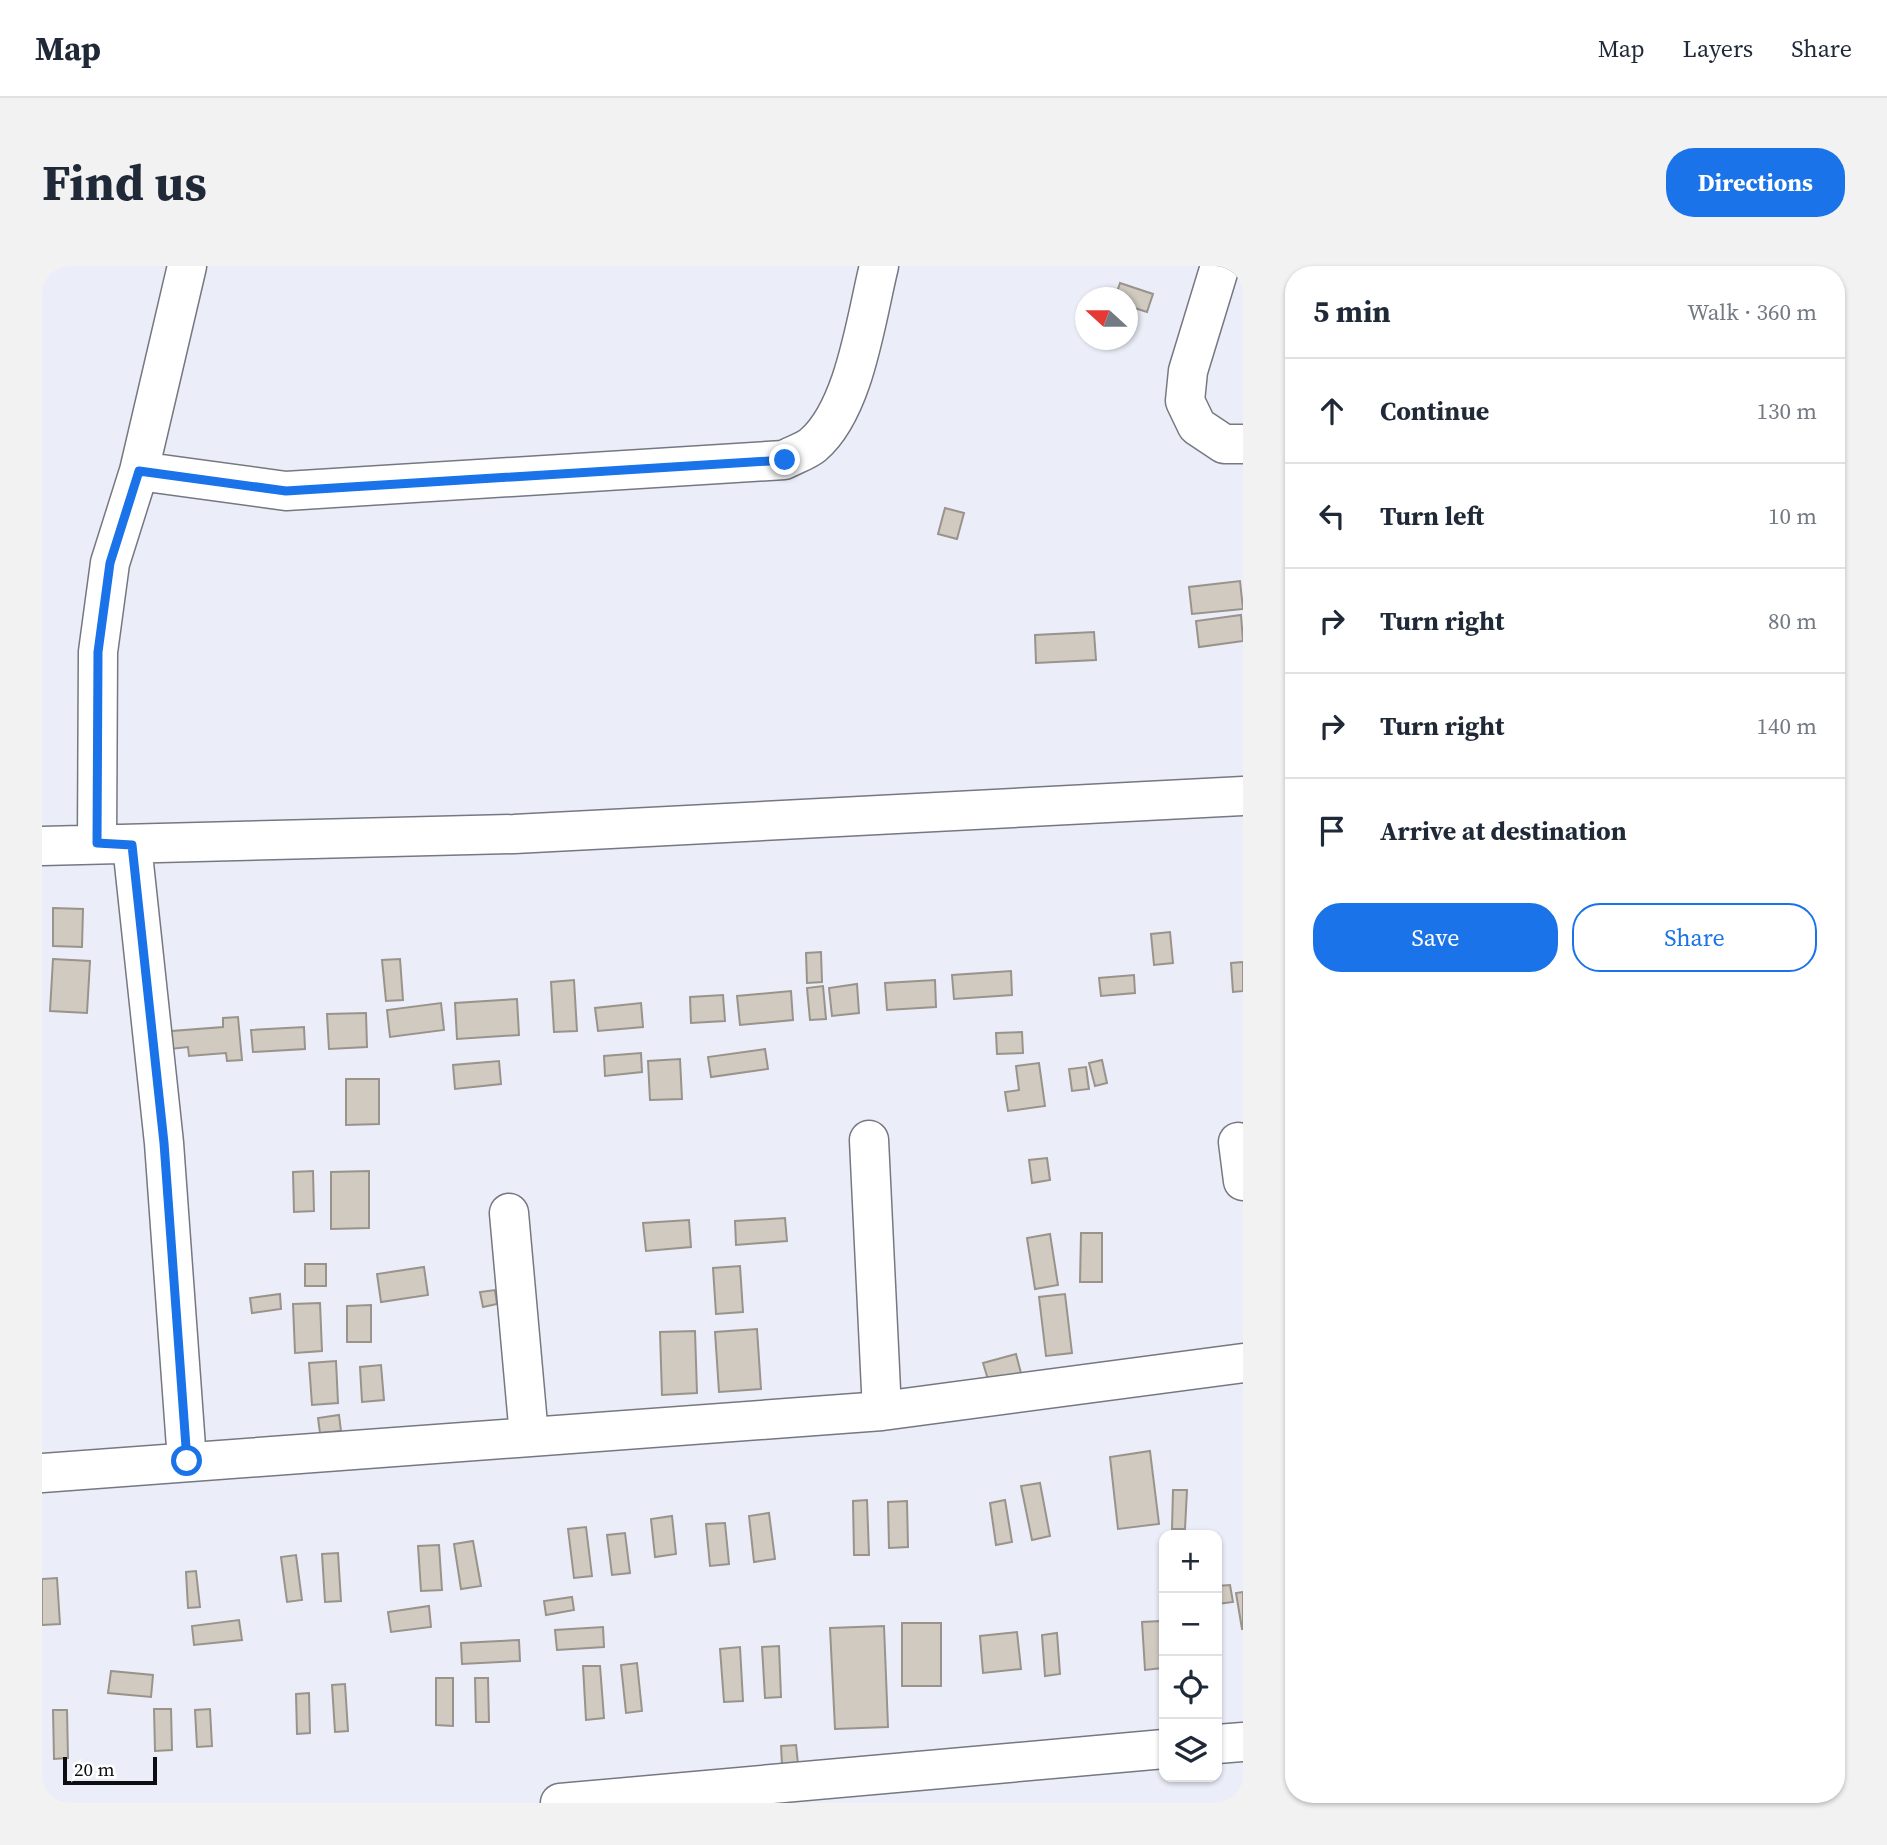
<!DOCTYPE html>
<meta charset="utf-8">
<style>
body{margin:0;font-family:"Source Serif 4",serif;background:#f2f2f3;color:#1f2937}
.controls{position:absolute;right:21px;bottom:21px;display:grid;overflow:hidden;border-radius:14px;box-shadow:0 2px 5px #0004}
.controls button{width:63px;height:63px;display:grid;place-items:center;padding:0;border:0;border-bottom:2px solid #e0e1e3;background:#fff;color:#1f2937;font:35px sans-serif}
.compass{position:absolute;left:1033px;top:21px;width:63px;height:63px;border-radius:50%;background:#fff;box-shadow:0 2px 5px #0004;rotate:291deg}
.scale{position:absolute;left:21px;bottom:18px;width:94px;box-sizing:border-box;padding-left:7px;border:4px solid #0d0e11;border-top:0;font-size:19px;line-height:24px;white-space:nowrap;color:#0d0e11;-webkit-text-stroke:5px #fff;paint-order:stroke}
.stop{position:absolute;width:21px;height:21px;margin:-16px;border:5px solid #1a73e8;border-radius:50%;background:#fff}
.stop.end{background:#1a73e8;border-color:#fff;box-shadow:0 2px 7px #0008}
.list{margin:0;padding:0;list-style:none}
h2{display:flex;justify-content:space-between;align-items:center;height:91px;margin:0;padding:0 28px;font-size:30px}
h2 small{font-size:23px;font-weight:400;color:#747a83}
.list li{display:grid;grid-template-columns:46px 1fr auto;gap:21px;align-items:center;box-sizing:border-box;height:105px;padding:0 28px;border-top:2px solid #e0e1e3}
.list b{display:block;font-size:26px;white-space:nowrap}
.list em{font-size:23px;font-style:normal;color:#747a83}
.actions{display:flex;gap:14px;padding:21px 28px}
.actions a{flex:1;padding:16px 0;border:2px solid #1a73e8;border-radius:28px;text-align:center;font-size:24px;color:#1a73e8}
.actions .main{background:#1a73e8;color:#fff}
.icon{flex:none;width:38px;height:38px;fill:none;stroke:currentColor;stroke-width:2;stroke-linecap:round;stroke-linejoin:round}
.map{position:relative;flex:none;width:1201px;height:1537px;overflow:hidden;border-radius:28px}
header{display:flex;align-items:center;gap:42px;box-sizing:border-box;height:98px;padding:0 35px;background:#fff;border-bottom:2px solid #e0e1e3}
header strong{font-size:33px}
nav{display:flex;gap:38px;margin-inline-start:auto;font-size:24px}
.intro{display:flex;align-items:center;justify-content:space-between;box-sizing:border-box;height:168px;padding:0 42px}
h1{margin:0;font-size:49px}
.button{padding:18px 32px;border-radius:28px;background:#1a73e8;color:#fff;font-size:24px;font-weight:700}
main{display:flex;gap:42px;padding:0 42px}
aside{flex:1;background:#fff;border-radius:28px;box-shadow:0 2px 5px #0004}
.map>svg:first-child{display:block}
.building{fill:#d0cac1;stroke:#99938b;stroke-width:2}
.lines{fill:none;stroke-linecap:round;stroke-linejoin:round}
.minor-casing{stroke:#757881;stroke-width:41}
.minor{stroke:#fff;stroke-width:38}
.route{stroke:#1a73e8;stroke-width:9}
</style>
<header>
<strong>Map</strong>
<nav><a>Map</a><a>Layers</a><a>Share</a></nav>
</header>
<div class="intro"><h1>Find us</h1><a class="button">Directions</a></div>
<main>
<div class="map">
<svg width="1201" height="1537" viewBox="0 0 1201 1537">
<rect width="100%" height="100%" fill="#ebeef8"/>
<!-- building -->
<path class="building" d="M 1078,17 L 1111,28 L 1105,46 L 1086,40 L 1086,32 L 1073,32 Z
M 903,242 L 922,247 L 915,273 L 896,268 Z
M 1198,315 L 1201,343 L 1150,348 L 1147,321 Z
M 1199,349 L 1201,375 L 1157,381 L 1154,355 Z
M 1052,366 L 1054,394 L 994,397 L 993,369 Z
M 11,642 L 41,643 L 40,681 L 11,680 Z
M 1128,666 L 1131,697 L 1112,699 L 1109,668 Z
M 779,686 L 780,716 L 765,717 L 764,687 Z
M 11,693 L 48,695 L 45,747 L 8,745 Z
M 358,693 L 361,734 L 344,735 L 340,694 Z
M 1201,696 L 1201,725 L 1191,726 L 1189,697 Z
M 969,705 L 970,729 L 912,733 L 910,709 Z
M 1092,709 L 1093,727 L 1059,730 L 1057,712 Z
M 532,714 L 535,765 L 512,766 L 509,716 Z
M 893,714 L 894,741 L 845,744 L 843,717 Z
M 815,718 L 817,747 L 790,750 L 787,722 Z
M 781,720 L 784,753 L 768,754 L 765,722 Z
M 749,725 L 751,754 L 698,759 L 695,730 Z
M 681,729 L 683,755 L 649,757 L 648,731 Z
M 475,733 L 477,769 L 415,773 L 413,737 Z
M 399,737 L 402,764 L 348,771 L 345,744 Z
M 599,737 L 601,761 L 556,765 L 553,742 Z
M 324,747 L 325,781 L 287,783 L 285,748 Z
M 196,751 L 200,794 L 185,795 L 184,787 L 147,790 L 146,781 L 119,784 L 117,766 L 181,761 L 181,752 Z
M 262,761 L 263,783 L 211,786 L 209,764 Z
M 980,766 L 981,787 L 955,788 L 954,767 Z
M 723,783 L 726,803 L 669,811 L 666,791 Z
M 599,787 L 600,806 L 563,810 L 562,790 Z
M 638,793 L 640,833 L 608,834 L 606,795 Z
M 1060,794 L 1065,817 L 1053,820 L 1047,797 Z
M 457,795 L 459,818 L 413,823 L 411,799 Z
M 997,797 L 1003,840 L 966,845 L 963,826 L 977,824 L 974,800 Z
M 1044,801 L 1047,823 L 1030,825 L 1027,803 Z
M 304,813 L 337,813 L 337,858 L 304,859 Z
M 1005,892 L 1008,914 L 990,917 L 987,894 Z
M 271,905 L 272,945 L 252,946 L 251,906 Z
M 327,905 L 327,962 L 289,963 L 289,906 Z
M 743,952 L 745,975 L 694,979 L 693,955 Z
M 647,954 L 649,981 L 604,985 L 601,957 Z
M 1039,967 L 1060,967 L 1060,1016 L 1038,1016 Z
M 1008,968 L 1016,1019 L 993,1023 L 985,972 Z
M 263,998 L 284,998 L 284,1020 L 263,1020 Z
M 698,1000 L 701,1046 L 674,1048 L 671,1002 Z
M 382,1001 L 386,1029 L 339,1036 L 335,1008 Z
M 453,1024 L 455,1038 L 441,1041 L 438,1026 Z
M 238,1028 L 239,1043 L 210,1047 L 208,1032 Z
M 1023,1028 L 1030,1087 L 1004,1090 L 997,1031 Z
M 278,1037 L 280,1085 L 253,1087 L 251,1038 Z
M 329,1039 L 329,1076 L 305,1076 L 305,1040 Z
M 715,1063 L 719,1123 L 677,1126 L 673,1066 Z
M 653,1065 L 655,1127 L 620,1129 L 618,1066 Z
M 974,1088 L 980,1111 L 948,1120 L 941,1097 Z
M 294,1095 L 296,1137 L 270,1139 L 267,1097 Z
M 339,1099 L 342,1134 L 320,1136 L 318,1101 Z
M 297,1149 L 299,1165 L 278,1167 L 276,1152 Z
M 1108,1185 L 1117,1258 L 1076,1263 L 1068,1191 Z
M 998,1217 L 1008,1270 L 990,1274 L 979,1220 Z
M 1131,1224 L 1145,1224 L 1143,1263 L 1130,1263 Z
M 825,1234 L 827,1289 L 812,1289 L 811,1235 Z
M 963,1234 L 970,1276 L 954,1279 L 948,1237 Z
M 865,1235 L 866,1281 L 847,1282 L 846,1236 Z
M 727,1247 L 733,1293 L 712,1296 L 707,1250 Z
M 630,1250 L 634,1288 L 613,1291 L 609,1253 Z
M 683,1257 L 687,1298 L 668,1300 L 664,1258 Z
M 544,1261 L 550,1310 L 532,1312 L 526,1263 Z
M 583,1267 L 588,1307 L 570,1309 L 565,1269 Z
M 431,1275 L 439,1320 L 419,1323 L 412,1278 Z
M 397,1279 L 400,1324 L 379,1325 L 376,1280 Z
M 296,1287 L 299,1335 L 283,1336 L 280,1288 Z
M 254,1289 L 260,1334 L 245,1336 L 239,1291 Z
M 154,1305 L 158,1341 L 146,1342 L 144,1306 Z
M 15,1312 L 18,1358 L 0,1359 L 0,1313 Z
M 1188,1319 L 1191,1336 L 1175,1338 L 1175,1320 Z
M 1201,1326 L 1201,1363 L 1200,1363 L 1194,1327 Z
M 530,1331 L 532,1344 L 504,1349 L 502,1335 Z
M 387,1340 L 389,1361 L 349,1366 L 346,1346 Z
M 197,1354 L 200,1374 L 152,1379 L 150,1360 Z
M 1118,1355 L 1120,1402 L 1103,1404 L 1100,1356 Z
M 860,1357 L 899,1357 L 899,1420 L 860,1420 Z
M 842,1360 L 846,1461 L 793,1463 L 788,1362 Z
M 561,1361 L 562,1381 L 515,1384 L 513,1364 Z
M 975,1366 L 979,1403 L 941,1407 L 938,1370 Z
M 1015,1367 L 1018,1408 L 1003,1410 L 1000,1369 Z
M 477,1374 L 478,1395 L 420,1398 L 419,1377 Z
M 737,1380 L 739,1431 L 723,1432 L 720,1381 Z
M 698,1381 L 701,1435 L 682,1436 L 678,1383 Z
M 595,1397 L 600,1445 L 584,1447 L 579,1399 Z
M 541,1400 L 558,1400 L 562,1452 L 544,1454 Z
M 69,1405 L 111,1409 L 109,1431 L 66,1427 Z
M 394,1412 L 411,1412 L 411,1460 L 394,1459 Z
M 433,1412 L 446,1412 L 447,1456 L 434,1456 Z
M 303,1418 L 306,1465 L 293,1466 L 290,1419 Z
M 267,1427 L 268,1467 L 255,1468 L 254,1428 Z
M 112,1443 L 129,1443 L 130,1484 L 113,1485 Z
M 168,1443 L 170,1480 L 155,1481 L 153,1444 Z
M 11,1444 L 25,1444 L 26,1492 L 12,1493 Z
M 754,1479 L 756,1498 L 740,1499 L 739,1480 Z"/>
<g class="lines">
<!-- minor casing -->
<g class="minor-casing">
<path id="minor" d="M 1178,0 L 1146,105 L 1143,135 L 1155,160 L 1182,178 L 1201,178
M 97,205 L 244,225 L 742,194 C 751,189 764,185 771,179 C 813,143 824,52 837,0
M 55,577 L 56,386 L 68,297 L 97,205 L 145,0
M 90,579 L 122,877 L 145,1195
M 0,580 L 472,568 L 1201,530
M 827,874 L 840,1145
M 1196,876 L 1201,915
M 467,947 L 487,1170
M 0,1207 L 840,1145 L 1201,1097
M 1175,1478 L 1201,1476
M 518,1537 L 1122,1483"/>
</g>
<!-- minor -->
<use href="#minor" class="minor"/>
</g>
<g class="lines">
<!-- route -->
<path class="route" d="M 145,1195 L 122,877 L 90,579 L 55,577 L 56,386 L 68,297 L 97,205 L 244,225 L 743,194"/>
</g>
</svg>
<div class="controls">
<button>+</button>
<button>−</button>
<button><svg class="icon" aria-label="locate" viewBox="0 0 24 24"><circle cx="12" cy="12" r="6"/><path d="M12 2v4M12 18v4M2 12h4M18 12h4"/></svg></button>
<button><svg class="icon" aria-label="layers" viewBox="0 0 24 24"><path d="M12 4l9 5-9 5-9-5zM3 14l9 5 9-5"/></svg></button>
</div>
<svg class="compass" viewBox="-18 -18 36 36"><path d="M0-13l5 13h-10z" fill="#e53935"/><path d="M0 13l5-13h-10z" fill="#747a83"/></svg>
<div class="scale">20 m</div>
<div class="stop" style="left:145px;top:1195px"></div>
<div class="stop end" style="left:743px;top:194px"></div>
</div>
<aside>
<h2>5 min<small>Walk · 360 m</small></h2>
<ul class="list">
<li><svg class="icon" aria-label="ahead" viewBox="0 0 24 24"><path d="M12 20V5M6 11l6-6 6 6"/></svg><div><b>Continue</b></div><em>130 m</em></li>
<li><svg class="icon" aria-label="left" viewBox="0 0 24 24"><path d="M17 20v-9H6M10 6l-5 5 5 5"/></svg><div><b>Turn left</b></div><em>10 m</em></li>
<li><svg class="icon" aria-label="right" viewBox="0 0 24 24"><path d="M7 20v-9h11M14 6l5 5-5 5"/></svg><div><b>Turn right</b></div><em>80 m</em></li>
<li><svg class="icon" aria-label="right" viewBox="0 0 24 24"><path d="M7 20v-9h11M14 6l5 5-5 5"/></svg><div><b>Turn right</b></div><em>140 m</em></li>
<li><svg class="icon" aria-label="arrive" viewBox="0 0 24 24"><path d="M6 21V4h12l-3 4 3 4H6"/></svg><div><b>Arrive at destination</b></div></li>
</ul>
<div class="actions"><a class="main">Save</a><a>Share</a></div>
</aside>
</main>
